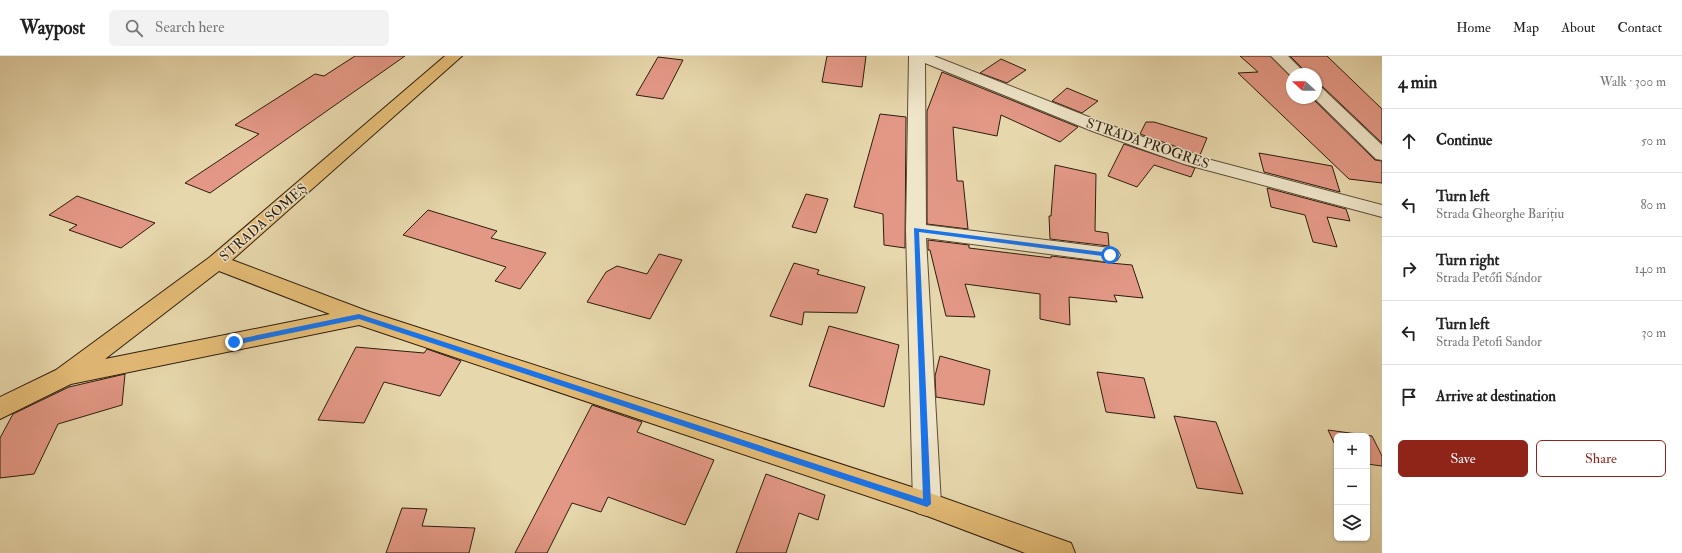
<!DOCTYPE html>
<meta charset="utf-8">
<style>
body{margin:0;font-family:"IM FELL Double Pica",serif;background:#f2f2f2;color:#222}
.controls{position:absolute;right:12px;bottom:12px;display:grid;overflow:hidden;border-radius:6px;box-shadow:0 1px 3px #0004}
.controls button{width:36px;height:36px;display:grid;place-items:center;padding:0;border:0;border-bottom:1px solid #e0e0e0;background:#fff;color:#222;font:20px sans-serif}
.compass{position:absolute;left:1286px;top:12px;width:36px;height:36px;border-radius:50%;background:#fff;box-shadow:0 1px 3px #0004;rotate:291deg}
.stop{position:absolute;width:12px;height:12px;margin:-9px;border:3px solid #1a73e8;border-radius:50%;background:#fff}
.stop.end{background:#1a73e8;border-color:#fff;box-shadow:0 1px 4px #0008}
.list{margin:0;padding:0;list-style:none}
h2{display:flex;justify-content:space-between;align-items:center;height:52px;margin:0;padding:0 16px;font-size:17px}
h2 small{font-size:13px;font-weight:400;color:#767676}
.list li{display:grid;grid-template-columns:26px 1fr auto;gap:12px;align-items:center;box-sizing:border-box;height:64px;padding:0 16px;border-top:1px solid #e0e0e0}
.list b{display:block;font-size:15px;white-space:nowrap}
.list p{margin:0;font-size:13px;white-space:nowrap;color:#767676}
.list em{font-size:13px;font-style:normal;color:#767676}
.actions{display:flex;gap:8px;padding:12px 16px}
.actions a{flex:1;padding:9px 0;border:1px solid #8f2418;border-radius:6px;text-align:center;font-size:14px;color:#8f2418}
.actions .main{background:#8f2418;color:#fff}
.icon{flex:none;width:22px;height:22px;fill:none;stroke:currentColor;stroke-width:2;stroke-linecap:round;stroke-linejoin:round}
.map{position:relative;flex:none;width:1382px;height:497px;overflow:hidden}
header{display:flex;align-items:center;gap:24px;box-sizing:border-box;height:56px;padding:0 20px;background:#fff;border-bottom:1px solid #e0e0e0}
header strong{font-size:19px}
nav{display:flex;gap:22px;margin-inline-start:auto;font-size:14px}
.search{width:280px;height:36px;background:#f2f2f2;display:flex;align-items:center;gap:10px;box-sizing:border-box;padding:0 14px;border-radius:6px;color:#767676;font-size:15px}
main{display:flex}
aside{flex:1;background:#fff}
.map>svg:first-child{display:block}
.building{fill:#e39885;stroke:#2d1d0d}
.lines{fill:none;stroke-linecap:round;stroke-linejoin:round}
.minor-casing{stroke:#5c4c35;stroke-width:2}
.major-casing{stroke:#2d1d0d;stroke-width:2}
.minor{fill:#efe5c9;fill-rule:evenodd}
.major{fill:#e4bc76;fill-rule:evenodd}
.route{fill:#1a73e8}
.labels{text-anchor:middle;stroke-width:3;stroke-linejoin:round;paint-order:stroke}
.street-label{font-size:14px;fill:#2d1d0d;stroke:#efe5c9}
</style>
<header>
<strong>Waypost</strong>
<div class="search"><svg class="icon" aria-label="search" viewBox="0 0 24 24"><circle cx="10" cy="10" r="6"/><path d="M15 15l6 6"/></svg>Search here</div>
<nav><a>Home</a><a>Map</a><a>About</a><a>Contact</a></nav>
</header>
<main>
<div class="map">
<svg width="1382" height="497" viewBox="0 0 1382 497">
<rect width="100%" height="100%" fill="#e7d7ac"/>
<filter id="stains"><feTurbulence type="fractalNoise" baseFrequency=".005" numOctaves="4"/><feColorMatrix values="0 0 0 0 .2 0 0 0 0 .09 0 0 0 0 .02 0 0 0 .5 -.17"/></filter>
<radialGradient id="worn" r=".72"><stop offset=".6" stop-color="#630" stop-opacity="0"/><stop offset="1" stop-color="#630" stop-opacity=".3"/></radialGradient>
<!-- building -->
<path class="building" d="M 355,0 L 405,0 L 210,137 L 185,127 L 259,78 L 235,69 L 315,18 L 324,20 Z
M 827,0 L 866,0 L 862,31 L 822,26 Z
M 1240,0 L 1270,0 L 1292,22 L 1292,42 L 1312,42 L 1375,104 L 1382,105 L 1382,127 L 1349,123 L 1238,17 L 1258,16 Z
M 1290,0 L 1327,0 L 1382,53 L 1382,87 L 1323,31 L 1316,29 L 1316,18 L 1308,18 Z
M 658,1 L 683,4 L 663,43 L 636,39 Z
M 1001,3 L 1026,14 L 1007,27 L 980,17 Z
M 942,16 L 1078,71 L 1060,86 L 1001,59 L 997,80 L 953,71 L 957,125 L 963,125 L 968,173 L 927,168 L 927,55 Z
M 1067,32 L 1098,45 L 1082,57 L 1052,45 Z
M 880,58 L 906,61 L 905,192 L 884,189 L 883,158 L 854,151 Z
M 1146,66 L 1154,66 L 1207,82 L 1200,99 L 1140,78 Z
M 1124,88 L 1195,112 L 1191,121 L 1154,109 L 1137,131 L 1108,120 Z
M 1259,97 L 1332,110 L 1340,136 L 1264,116 Z
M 1055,109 L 1096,118 L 1095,175 L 1108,177 L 1109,190 L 1050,183 L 1049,160 L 1051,160 Z
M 1267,132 L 1346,153 L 1350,165 L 1327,161 L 1337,191 L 1313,186 L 1305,159 L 1271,151 Z
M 806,138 L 828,143 L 816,177 L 792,171 Z
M 77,140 L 155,167 L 121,192 L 69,174 L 77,169 L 49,159 Z
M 428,154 L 497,175 L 491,182 L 546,197 L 520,233 L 495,225 L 506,211 L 403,179 Z
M 928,184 L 969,189 L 969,192 L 1051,202 L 1051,200 L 1110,207 L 1132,209 L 1143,242 L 1114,239 L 1117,246 L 1069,241 L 1070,269 L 1040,263 L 1040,238 L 965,228 L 975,261 L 946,260 L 930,194 L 928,194 Z
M 659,198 L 682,204 L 650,263 L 587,246 L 606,216 L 617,210 L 647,218 Z
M 794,207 L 819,214 L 817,218 L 865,231 L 857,257 L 804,256 L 802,269 L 770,260 Z
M 829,270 L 899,289 L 884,351 L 809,330 Z
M 356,291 L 424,297 L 427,293 L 461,305 L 440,340 L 384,326 L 364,367 L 318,364 Z
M 940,300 L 990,314 L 984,349 L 936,341 L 935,320 Z
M 1097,316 L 1144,322 L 1155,362 L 1106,356 Z
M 125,318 L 122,349 L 58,368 L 34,418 L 0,422 L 0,382 L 13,358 L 69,331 Z
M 592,349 L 642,366 L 637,376 L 714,404 L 685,469 L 608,441 L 601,456 L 572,447 L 547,497 L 515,497 Z
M 1174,360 L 1216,366 L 1243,438 L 1197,432 Z
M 1328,374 L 1372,380 L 1382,400 L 1382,410 L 1367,408 L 1367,380 L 1337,380 L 1337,393 Z
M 766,418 L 825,439 L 818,464 L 799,457 L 786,497 L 736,497 Z
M 402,452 L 427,453 L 422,470 L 475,472 L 469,497 L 386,497 Z"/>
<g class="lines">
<!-- minor casing -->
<g class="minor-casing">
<path id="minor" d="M 909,0 L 934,0 L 1104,67 L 1196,100 L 1382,149 L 1382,161 L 1184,108 L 1092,75 L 925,7 L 926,169 L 1110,192 L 1117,194 L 1120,199 L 1117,204 L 1110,206 L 926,182 L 941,448 L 937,457 L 927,460 L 917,457 L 913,448 L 906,174 Z
M 1271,0 L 1288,0 L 1306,18 L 1292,18 L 1292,21 Z
M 1316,30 L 1322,32 L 1382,89 L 1382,104 L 1376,103 L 1314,42 L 1316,42 Z"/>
</g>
<!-- major casing -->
<g class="major-casing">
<path id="major" d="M 445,0 L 462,0 L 232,204 L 367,255 L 927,436 L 1071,487 L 1075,497 L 1025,497 L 927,460 L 359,269 L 71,328 L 0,363 L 0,341 L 56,314 L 210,201 ZM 219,215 L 330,258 L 105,303 Z"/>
</g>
<!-- minor -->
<use href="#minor" class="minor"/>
<!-- major -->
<use href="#major" class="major"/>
</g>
<!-- route -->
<path class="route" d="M 914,172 L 1110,197 L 1113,199 L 1110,201 L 919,176 L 931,448 L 927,451 L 359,263 L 234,289 L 231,286 L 234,284 L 359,258 L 923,443 Z"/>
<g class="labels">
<!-- street labels -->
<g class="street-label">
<text transform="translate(1148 87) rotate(19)" y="5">STRADA PROGRES</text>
<text transform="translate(263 166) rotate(-41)" y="5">STRADA SOMEȘ</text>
</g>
</g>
<rect width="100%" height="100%" filter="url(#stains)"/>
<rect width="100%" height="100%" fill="url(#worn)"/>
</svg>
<div class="controls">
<button>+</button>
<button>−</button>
<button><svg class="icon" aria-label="layers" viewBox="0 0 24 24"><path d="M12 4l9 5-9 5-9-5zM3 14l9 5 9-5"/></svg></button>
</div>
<svg class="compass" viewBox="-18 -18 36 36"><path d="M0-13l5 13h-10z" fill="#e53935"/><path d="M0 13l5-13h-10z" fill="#767676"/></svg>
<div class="stop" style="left:1110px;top:199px"></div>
<div class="stop end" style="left:234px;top:286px"></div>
</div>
<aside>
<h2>4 min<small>Walk · 300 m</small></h2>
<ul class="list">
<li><svg class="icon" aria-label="ahead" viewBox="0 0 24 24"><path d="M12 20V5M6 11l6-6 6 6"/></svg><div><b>Continue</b></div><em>50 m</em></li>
<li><svg class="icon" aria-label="left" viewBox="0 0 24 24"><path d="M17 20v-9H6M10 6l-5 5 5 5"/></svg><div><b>Turn left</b><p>Strada Gheorghe Barițiu</p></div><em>80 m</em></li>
<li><svg class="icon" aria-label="right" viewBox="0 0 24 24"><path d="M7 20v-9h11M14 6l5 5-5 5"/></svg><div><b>Turn right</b><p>Strada Petőfi Sándor</p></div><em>140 m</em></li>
<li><svg class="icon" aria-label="left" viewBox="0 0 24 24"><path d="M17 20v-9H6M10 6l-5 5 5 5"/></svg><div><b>Turn left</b><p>Strada Petofi Sandor</p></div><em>30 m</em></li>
<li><svg class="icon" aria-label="arrive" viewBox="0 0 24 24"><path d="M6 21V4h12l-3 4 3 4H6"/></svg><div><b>Arrive at destination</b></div></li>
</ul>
<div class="actions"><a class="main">Save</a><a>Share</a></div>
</aside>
</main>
